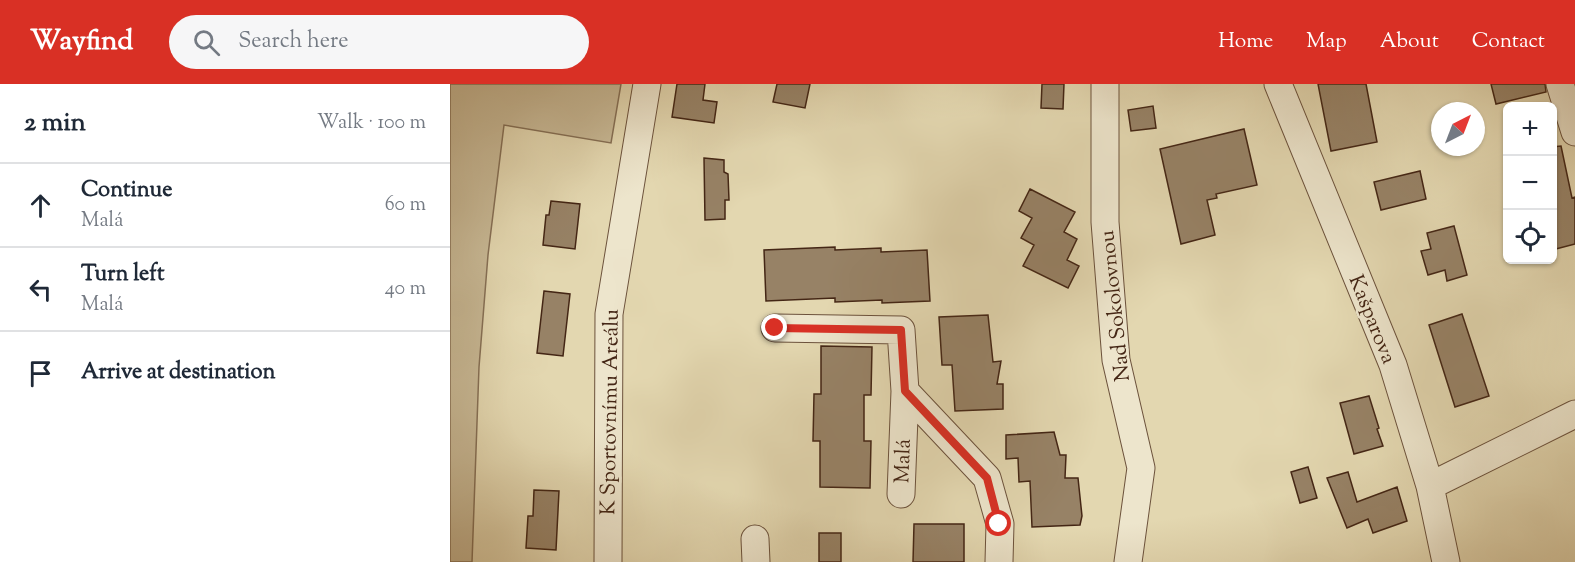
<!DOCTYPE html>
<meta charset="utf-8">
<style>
body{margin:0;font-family:"Sorts Mill Goudy",serif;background:#f6f6f7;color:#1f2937}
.controls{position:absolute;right:18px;top:18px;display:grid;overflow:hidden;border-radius:9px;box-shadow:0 2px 4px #0004}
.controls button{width:54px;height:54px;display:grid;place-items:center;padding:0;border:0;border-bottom:2px solid #e0e1e3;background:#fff;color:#1f2937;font:30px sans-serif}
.compass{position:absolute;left:981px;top:18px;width:54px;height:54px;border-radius:50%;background:#fff;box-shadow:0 2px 4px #0004;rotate:42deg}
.stop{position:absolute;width:18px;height:18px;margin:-14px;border:4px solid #d93025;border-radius:50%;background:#fff}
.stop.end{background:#d93025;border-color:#fff;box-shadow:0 2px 6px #0008}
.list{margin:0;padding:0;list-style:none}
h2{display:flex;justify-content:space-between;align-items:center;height:78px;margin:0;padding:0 24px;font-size:26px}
h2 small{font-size:20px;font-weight:400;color:#747a83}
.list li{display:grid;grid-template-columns:39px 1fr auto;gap:18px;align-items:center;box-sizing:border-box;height:84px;padding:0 24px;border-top:2px solid #e0e1e3}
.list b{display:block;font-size:22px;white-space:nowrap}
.list p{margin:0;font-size:20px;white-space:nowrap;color:#747a83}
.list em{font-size:20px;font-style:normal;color:#747a83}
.icon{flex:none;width:33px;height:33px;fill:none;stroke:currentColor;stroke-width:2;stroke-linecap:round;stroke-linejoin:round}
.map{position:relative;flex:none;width:1125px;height:478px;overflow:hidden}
header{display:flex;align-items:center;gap:36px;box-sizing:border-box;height:84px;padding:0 30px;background:#d93025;color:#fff}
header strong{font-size:28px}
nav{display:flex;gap:33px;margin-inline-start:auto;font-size:21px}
.search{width:420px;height:54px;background:#f6f6f7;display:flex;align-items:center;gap:15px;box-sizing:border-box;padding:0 21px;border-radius:33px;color:#747a83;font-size:22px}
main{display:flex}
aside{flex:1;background:#fff}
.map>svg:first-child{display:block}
.green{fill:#c8b996;stroke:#867056;stroke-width:1.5}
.building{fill:#978266;stroke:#442615;stroke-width:1.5}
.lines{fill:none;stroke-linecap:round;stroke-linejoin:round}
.minor-casing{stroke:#6c523c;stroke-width:29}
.minor{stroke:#ede5cc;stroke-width:27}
.route{stroke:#d93025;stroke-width:8}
.labels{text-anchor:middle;stroke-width:5;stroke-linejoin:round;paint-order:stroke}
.street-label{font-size:21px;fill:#442615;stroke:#ede5cc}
</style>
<header>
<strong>Wayfind</strong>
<div class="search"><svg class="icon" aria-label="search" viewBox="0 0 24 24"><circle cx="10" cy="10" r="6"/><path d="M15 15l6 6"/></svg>Search here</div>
<nav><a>Home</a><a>Map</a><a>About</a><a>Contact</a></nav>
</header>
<main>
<aside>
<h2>2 min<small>Walk · 100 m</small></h2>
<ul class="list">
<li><svg class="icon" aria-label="ahead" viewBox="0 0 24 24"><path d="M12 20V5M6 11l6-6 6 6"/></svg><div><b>Continue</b><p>Malá</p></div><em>60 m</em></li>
<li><svg class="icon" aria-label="left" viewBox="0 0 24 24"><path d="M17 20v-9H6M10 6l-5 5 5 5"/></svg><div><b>Turn left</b><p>Malá</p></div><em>40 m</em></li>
<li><svg class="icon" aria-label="arrive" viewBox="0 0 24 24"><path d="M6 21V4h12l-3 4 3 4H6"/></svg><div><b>Arrive at destination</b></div></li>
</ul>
</aside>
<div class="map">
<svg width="1125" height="478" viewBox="0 0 1125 478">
<rect width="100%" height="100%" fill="#e3d7b0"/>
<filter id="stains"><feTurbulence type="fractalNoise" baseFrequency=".00333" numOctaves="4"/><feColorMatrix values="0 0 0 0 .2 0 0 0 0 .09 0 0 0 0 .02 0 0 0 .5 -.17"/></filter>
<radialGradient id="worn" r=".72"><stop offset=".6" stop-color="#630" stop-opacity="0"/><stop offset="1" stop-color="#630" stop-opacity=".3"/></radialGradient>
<!-- green -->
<path class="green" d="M 0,0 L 171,0 L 161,59 L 54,41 L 38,171 L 29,283 L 22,478 L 0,478 Z"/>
<!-- building -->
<path class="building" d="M 227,0 L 255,0 L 253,16 L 267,18 L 264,39 L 222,33 Z
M 327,0 L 360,0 L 355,24 L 323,18 Z
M 592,0 L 614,0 L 613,25 L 591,24 Z
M 868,0 L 916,0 L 927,58 L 881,67 Z
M 1041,0 L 1095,0 L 1096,8 L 1046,20 Z
M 703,22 L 706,44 L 681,47 L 678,26 Z
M 794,45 L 807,101 L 766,110 L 767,114 L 757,116 L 765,151 L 731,160 L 710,65 Z
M 1111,62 L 1122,114 L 1125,113 L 1125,160 L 1102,166 L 1102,63 Z
M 254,74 L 274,76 L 274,88 L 278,90 L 279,116 L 275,116 L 275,135 L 255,136 Z
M 970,87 L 976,115 L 931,126 L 924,98 Z
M 580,105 L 625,128 L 614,148 L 627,155 L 617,176 L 629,182 L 618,204 L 573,182 L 584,161 L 571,154 L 582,134 L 569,127 Z
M 101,117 L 130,120 L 125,165 L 93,161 L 96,131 L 99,131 Z
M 1004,142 L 1017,191 L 997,197 L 995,186 L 978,191 L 971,167 L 981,165 L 977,149 Z
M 385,163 L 385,166 L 431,164 L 431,168 L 477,166 L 480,217 L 432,219 L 432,216 L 385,218 L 385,214 L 316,217 L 314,166 Z
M 94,207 L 120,210 L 113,272 L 87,269 Z
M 1012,230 L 1039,312 L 1005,323 L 979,241 Z
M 538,231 L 543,278 L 551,277 L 547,300 L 553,300 L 553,325 L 505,327 L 502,281 L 492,281 L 489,233 Z
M 371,262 L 422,263 L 421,311 L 414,311 L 414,357 L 421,357 L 420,404 L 370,403 L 370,357 L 363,357 L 364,310 L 371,310 Z
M 919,312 L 929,344 L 927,345 L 933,362 L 904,370 L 890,319 Z
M 604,348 L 610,371 L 616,371 L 615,394 L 628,394 L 632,432 L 630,441 L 582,443 L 580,397 L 569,398 L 568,374 L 556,375 L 556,351 Z
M 858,383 L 867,414 L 850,419 L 841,388 Z
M 898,388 L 907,418 L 947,403 L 957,437 L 923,449 L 918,435 L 897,444 L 877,394 Z
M 84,406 L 109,407 L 106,466 L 76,464 L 78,432 L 83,432 Z
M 464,440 L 514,440 L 514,478 L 463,478 Z
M 369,449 L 391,449 L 391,478 L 369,478 Z"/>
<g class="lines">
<!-- minor casing -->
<g class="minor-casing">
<path id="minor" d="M 655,0 L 655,138 L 666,276 L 691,384 L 678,478
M 828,0 L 943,281 L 980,402 L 996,478
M 1110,0 L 1125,48
M 325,244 L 451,246 L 455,307 L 537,394 L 550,440 L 549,478
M 980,402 L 1125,330
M 451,410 L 455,307
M 305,455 L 306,478
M 158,478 L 159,230 L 197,0"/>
</g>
<!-- minor -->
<use href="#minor" class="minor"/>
</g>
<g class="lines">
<!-- route -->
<path class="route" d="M 325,244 L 451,246 L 455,307 L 537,394 L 549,440"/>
</g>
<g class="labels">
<!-- street labels -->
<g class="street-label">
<text transform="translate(664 222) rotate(-96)" y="7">Nad Sokolovnou</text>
<text transform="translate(923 235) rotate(68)" y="7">Kašparova</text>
<text transform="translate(159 328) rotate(-89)" y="7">K Sportovnímu Areálu</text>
<text transform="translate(452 377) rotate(-88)" y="7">Malá</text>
</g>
</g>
<rect width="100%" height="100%" filter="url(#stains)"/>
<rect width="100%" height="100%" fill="url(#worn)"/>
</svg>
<div class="controls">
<button>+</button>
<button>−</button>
<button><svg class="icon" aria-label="locate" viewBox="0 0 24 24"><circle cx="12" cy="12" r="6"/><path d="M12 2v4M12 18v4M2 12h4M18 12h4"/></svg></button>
</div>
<svg class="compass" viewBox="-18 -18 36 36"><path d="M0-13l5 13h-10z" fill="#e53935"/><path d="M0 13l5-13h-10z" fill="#747a83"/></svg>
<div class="stop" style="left:549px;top:440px"></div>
<div class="stop end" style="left:325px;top:244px"></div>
</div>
</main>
